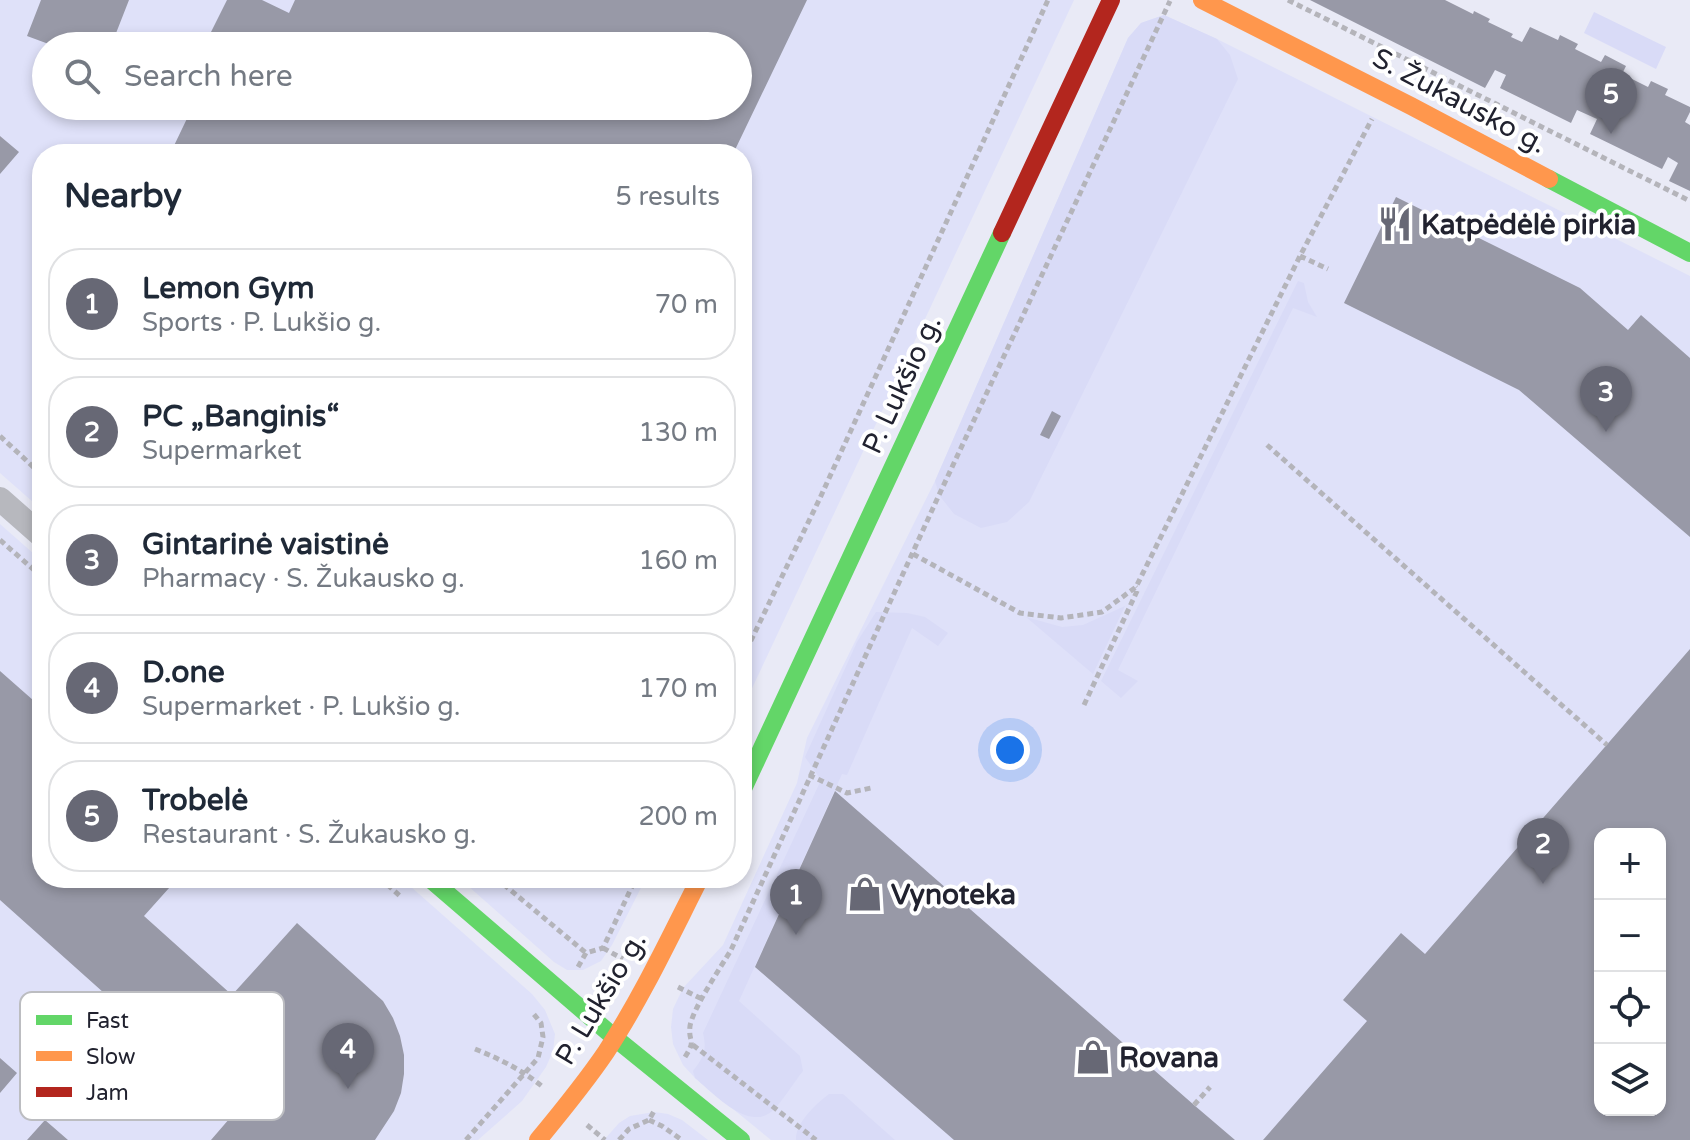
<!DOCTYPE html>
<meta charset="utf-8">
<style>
body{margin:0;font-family:"Varela Round",sans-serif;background:#f6f6f7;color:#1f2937}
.controls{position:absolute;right:24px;bottom:24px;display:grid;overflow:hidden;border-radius:16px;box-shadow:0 4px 12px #0003}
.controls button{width:72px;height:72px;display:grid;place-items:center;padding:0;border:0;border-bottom:2px solid #e0e1e3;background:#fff;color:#1f2937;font:40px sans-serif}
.you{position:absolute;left:1010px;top:750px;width:28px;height:28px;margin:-20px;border:6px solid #fff;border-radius:50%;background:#1a73e8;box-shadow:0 0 0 12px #1a73e833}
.badge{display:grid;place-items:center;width:52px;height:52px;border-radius:50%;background:#676875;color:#fff;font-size:26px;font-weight:700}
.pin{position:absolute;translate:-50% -66px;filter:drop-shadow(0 2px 4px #0008)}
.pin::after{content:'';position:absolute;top:42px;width:28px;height:24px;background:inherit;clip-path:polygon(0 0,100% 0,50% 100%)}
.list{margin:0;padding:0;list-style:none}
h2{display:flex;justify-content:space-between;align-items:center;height:104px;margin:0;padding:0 32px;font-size:34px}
h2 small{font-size:26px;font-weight:400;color:#747a83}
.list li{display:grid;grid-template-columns:52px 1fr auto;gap:24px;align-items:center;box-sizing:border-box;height:112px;margin:0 16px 16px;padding:0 16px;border:2px solid #e0e1e3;border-radius:32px}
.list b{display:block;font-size:30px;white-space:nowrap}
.list p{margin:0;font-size:26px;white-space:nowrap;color:#747a83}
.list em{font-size:26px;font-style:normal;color:#747a83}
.icon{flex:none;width:44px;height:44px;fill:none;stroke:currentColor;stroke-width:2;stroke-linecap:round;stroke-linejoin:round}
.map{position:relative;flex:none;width:1690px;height:1140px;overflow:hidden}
.search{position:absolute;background:#fff;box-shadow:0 4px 12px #0003;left:32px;top:32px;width:720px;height:88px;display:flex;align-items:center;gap:20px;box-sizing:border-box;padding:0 28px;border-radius:44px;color:#747a83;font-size:30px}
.panel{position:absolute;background:#fff;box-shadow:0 4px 12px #0003;left:32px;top:144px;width:720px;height:744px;border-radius:32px}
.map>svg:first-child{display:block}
.built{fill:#dfe1f9;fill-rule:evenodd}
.green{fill:#d9dbf7}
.building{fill:#9899a7;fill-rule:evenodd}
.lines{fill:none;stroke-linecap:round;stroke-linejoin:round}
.path{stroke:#b4b4ba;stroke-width:5;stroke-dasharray:6 4;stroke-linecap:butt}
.street{stroke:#b7b8be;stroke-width:24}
.fast{stroke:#63d668;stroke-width:18}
.slow{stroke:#ff974d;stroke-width:18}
.jam{stroke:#b3261e;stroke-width:18}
.labels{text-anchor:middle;stroke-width:8;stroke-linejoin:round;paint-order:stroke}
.street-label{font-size:28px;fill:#21222f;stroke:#fff}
.poi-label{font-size:28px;font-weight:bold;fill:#21222f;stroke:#fff;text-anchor:start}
.key{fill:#fff;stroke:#bcbdc1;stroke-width:2}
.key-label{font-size:22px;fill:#21222f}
</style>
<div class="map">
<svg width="1690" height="1140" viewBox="0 0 1690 1140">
<rect width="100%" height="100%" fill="#e9eaf6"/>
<!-- built -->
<path class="built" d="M 0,0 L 1074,0 L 854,471 L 747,699 L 742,706 L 742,154 L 42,154 L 42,510 L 0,473 ZM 46,46 L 738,46 L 738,106 L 46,106 Z
M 1164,15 L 1217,39 L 1690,276 L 1690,1140 L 771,1140 L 695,1078 L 683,1065 L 673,1044 L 671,1027 L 673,1009 L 683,988 L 723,945 L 797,783 L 807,738 L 935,481 L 1128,38 L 1141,23 ZM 1600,834 L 1660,834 L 1660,1110 L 1600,1110 Z
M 0,524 L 42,561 L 42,878 L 401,878 L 532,994 L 545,1010 L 555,1034 L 553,1051 L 546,1067 L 522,1101 L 478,1140 L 0,1140 Z
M 459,878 L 646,878 L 612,945 L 601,961 L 583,970 L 567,970 L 554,962 Z
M 654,1112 L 668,1114 L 682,1120 L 708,1140 L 604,1140 L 619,1123 L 630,1116 Z"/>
<!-- green -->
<path class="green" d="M 1594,12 L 1666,47 L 1656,69 L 1584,33 Z
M 1164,15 L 1217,39 L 1230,55 L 1238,79 L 1029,502 L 1007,522 L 981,528 L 954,514 L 939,495 L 935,481 L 1128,38 L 1141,23 Z
M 1298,281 L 1304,283 L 1308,302 L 1317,317 L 1293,308 L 1118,670 L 1138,681 L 1121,698 L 1101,681 Z
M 1125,606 L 1093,674 L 1026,617 L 1062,627 L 1083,625 Z
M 876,612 L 907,613 L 925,617 L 948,633 L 938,646 L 912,628 L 847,775 L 842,774 L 739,1001 L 800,1056 L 803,1071 C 794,1082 781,1104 771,1112 C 747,1131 712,1092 695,1078 L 693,1071 C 704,1057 707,1050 703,1033 L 821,780 L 805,757 L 857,642 Z
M 829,1094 L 843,1094 L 895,1140 L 796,1140 C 795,1123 816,1104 829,1094 Z"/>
<!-- building -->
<path class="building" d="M 41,0 L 129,0 L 111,46 L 54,46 L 27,36 Z
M 227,0 L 262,0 L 289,13 L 295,0 L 807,0 L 733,154 L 170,154 L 193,106 L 738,106 L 738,46 L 204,46 Z
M 1310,0 L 1445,0 L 1473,14 L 1474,11 L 1490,19 L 1488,22 L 1513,34 L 1511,37 L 1522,42 L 1530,27 L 1558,40 L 1560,35 L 1578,44 L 1575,49 L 1601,62 L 1605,55 L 1626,66 L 1622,74 L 1648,87 L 1651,81 L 1668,89 L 1665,95 L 1690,107 L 1690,112 L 1685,122 L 1690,125 L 1690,191 L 1669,181 L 1678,163 L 1668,157 L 1662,169 L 1590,134 L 1597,119 L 1577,110 L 1571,123 L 1500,88 L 1506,75 L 1495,70 L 1485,88 Z
M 0,136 L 19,152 L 0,174 Z
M 1396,197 L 1580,288 L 1628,330 L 1641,315 L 1690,358 L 1690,537 L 1519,390 L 1344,303 Z
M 1052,411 L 1061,416 L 1049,439 L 1040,435 Z
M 1690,649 L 1690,1140 L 1263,1140 L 1367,1021 L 1343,1000 L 1401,933 L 1425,954 ZM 1600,834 L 1660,834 L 1660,1110 L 1600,1110 Z
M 0,671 L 42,708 L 42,878 L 178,878 L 144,916 L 232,995 L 297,923 L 383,1001 L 393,1018 L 400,1036 L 404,1055 L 404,1074 L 401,1093 L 394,1111 L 375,1140 L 211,1140 L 236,1111 L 0,900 Z
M 835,791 L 1194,1105 L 1235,1140 L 954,1140 L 755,967 Z
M 0,1058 L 17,1073 L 0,1093 Z
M 45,1120 L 68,1140 L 27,1140 Z"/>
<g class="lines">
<!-- path -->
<path class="path" d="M 1288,0 L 1690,201
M 1300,256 L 1328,269
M 0,436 L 42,475
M 1267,445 L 1607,745
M 0,540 L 42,577
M 913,554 L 1020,613 L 1061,618 L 1102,612 L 1136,587 L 1300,256 L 1372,119
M 742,659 L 820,498 L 1048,0
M 1084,705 L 1138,589 L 1136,587
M 809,775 L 847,793 L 871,788
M 380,878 L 401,897
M 496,878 L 586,953
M 603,948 L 623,959
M 578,967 L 586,953 L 603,948 L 636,878
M 678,987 L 702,999
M 693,1045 L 816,1140
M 475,1049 C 500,1059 522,1070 543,1087
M 685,1057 C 697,1038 688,1044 690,1026 C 693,1008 721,967 731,950 L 939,495 L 1170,1
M 1194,1105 L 1210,1087
M 649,1120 L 662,1126 L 682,1140
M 587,1125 L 605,1140
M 466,1140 L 538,1058 L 543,1037 L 541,1023 L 532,1012
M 619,1140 L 629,1129 L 649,1120 L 654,1111"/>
<!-- street -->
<path class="street" d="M 0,499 L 42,536"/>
<!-- fast -->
<path class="fast" d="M 1549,179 L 1690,253
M 742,791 L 1002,233
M 429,878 L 615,1038 L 741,1140"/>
<!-- slow -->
<path class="slow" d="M 1202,0 L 1411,106 L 1549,179
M 538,1140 C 562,1111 585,1083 606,1052 C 642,997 670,937 700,878"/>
<!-- jam -->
<path class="jam" d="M 1002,233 L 1111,0"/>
</g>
<!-- icons -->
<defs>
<g id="restaurant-bare" transform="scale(2.76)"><path d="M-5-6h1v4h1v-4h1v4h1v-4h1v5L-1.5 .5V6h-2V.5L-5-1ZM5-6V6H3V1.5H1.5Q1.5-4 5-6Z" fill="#676875" stroke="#fff" stroke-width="2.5" paint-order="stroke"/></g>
<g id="shop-bare" transform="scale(2.76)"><path d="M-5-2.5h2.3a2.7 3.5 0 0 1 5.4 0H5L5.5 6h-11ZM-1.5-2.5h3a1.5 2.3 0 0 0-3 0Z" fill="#676875" stroke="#fff" stroke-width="2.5" paint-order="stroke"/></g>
</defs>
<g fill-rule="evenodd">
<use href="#restaurant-bare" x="1395" y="224"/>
<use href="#shop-bare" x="865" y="894"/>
<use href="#shop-bare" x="1093" y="1057"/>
</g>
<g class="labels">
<!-- street labels -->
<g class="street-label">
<text transform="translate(1460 100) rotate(28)" y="10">S. Žukausko g.</text>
<text transform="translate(901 384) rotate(-65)" y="10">P. Lukšio g.</text>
<text transform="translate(600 998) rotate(-59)" y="10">P. Lukšio g.</text>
</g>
<!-- poi labels -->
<g class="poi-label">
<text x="1421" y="234">Katpėdėlė pirkia</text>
<text x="891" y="904">Vynoteka</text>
<text x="1119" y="1067">Rovana</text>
</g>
</g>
<!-- legend -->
<rect x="20" y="992" width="264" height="128" rx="12" class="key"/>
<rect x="36" y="1015" width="36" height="10" fill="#63d668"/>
<rect x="36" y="1051" width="36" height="10" fill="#ff974d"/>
<rect x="36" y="1087" width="36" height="10" fill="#b3261e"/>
<g class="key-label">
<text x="86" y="1028">Fast</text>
<text x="86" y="1064">Slow</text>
<text x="86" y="1100">Jam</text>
</g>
</svg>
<div class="controls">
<button>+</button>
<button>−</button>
<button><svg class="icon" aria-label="locate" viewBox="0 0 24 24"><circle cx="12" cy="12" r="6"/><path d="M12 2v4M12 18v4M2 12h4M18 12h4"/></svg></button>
<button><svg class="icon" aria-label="layers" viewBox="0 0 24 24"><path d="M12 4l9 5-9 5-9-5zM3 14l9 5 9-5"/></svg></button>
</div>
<div class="you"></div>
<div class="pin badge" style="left:796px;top:935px">1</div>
<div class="pin badge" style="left:1543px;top:884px">2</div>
<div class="pin badge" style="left:1606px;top:432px">3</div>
<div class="pin badge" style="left:348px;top:1089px">4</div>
<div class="pin badge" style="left:1611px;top:134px">5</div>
<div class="search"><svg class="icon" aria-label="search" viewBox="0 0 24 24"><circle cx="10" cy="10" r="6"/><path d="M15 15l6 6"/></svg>Search here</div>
<section class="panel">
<h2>Nearby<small>5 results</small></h2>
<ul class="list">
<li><span class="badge">1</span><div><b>Lemon Gym</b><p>Sports · P. Lukšio g.</p></div><em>70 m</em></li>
<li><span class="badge">2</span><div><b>PC „Banginis“</b><p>Supermarket</p></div><em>130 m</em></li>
<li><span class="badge">3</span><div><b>Gintarinė vaistinė</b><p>Pharmacy · S. Žukausko g.</p></div><em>160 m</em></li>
<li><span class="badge">4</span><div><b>D.one</b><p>Supermarket · P. Lukšio g.</p></div><em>170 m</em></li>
<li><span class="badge">5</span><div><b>Trobelė</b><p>Restaurant · S. Žukausko g.</p></div><em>200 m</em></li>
</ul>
</section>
</div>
